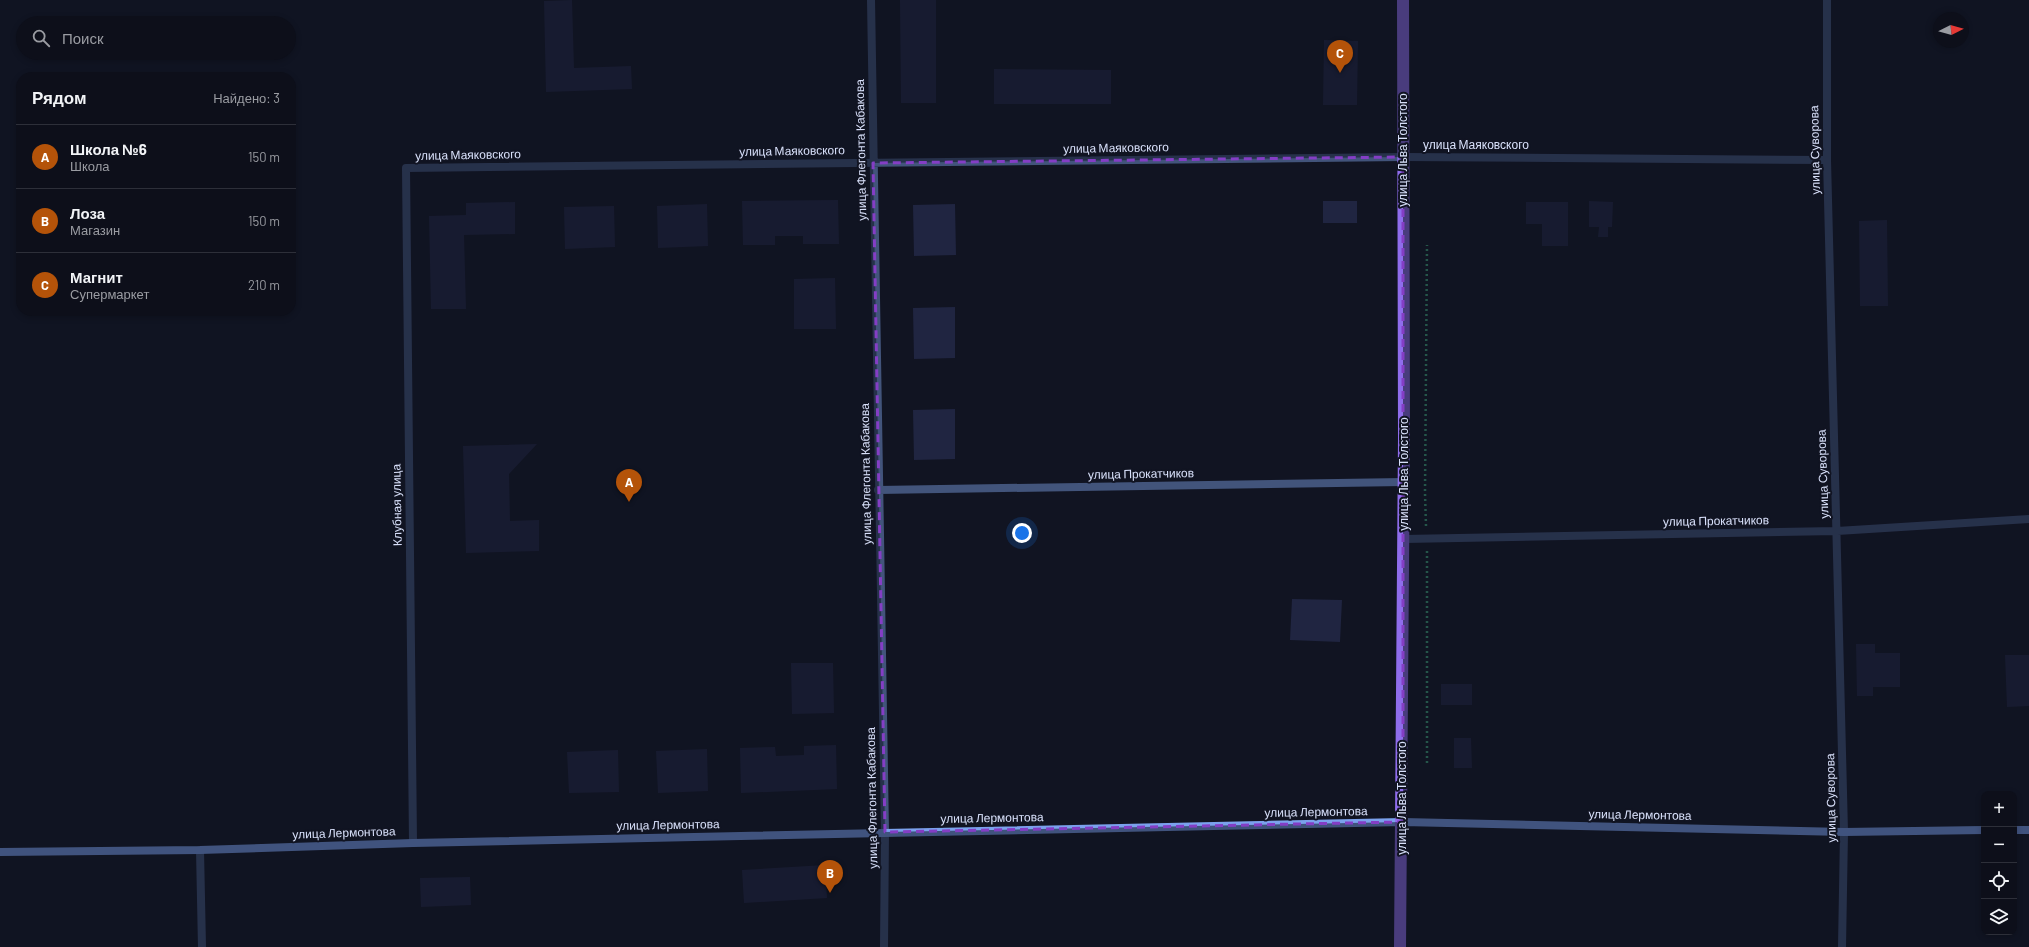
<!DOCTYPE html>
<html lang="ru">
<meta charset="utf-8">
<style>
body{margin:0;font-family:Barlow,sans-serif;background:#161823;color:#f1f3f6}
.controls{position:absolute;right:12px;bottom:12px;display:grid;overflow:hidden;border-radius:8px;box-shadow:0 2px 6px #0003}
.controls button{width:36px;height:36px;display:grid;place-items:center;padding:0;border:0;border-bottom:1px solid #2d2f39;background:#0d0f1a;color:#f1f3f6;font:20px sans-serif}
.compass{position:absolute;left:1933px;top:12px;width:36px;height:36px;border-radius:50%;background:#0d0f1a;box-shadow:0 2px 6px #0003;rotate:84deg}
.you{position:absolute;left:1022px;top:533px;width:14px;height:14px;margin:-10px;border:3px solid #fff;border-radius:50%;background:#1a73e8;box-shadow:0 0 0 6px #1a73e833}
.badge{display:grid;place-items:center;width:26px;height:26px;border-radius:50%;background:#b45309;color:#fff;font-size:13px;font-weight:700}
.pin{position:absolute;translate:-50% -33px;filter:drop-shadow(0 1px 2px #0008)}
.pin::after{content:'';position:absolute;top:21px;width:14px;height:12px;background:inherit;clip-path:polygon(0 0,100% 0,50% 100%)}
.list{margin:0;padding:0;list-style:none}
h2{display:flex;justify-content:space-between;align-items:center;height:52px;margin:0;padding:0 16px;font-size:17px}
h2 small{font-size:13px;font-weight:400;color:#9a9ca2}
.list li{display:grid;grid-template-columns:26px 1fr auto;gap:12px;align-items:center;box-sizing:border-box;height:64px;padding:0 16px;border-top:1px solid #2d2f39}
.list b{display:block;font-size:15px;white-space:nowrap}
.list p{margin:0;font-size:13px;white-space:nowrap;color:#9a9ca2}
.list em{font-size:13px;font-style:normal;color:#9a9ca2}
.icon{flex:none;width:22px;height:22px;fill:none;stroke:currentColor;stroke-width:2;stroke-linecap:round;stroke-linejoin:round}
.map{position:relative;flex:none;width:2029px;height:947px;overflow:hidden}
.search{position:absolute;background:#0d0f1a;box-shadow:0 2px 6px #0003;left:16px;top:16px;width:280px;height:44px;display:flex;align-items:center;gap:10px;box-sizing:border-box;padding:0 14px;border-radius:22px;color:#9a9ca2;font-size:15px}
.panel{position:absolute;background:#0d0f1a;box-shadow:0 2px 6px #0003;left:16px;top:72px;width:280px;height:244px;border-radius:16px}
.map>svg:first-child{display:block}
.building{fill:#202541}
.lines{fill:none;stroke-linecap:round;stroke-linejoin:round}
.path{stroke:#3fa77b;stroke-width:2.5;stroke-dasharray:2 3;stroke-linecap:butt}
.street{stroke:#42547b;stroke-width:8}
.secondary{stroke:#7ba1ed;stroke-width:8}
.primary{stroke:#8f6dec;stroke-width:12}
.marked{fill:none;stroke:#843ec5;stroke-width:3;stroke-dasharray:8 5;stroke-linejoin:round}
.labels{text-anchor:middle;stroke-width:4;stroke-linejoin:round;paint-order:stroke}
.street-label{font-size:12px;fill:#d8e0fa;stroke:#111422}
</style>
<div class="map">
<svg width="2029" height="947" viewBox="0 0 2029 947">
<rect width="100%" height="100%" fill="#111422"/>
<!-- building -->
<path class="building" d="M 572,0 L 574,68 L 631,66 L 632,89 L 546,92 L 544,1 Z
M 900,0 L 936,0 L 936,103 L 901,103 Z
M 1324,40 L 1358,41 L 1357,105 L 1323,105 Z
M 994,69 L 1111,70 L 1111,104 L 994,104 Z
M 838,200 L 839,244 L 803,244 L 803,236 L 775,236 L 775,245 L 743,245 L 742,201 Z
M 1323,201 L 1357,201 L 1357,223 L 1323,223 Z
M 1589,201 L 1613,202 L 1612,227 L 1608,227 L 1608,237 L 1598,237 L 1599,227 L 1589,227 Z
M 515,202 L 515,234 L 464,235 L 466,309 L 431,309 L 429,216 L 466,215 L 466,203 Z
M 1526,202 L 1568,202 L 1568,246 L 1542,246 L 1542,224 L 1526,224 Z
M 707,204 L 708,246 L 658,248 L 657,206 Z
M 955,204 L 956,255 L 914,256 L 913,205 Z
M 614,206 L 615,247 L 565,249 L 564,207 Z
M 1887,220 L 1888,306 L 1860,306 L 1859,221 Z
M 835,278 L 836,329 L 794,329 L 794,279 Z
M 955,307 L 955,358 L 914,359 L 913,308 Z
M 955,409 L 955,459 L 914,460 L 913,410 Z
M 537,444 L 509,474 L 510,521 L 539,520 L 539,551 L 466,553 L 463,446 Z
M 1292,599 L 1342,600 L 1340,642 L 1290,640 Z
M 1856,644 L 1875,644 L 1875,653 L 1900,653 L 1900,687 L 1873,687 L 1873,696 L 1857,696 Z
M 2005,655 L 2029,655 L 2029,706 L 2007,707 Z
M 791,663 L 833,663 L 834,713 L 792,714 Z
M 1441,684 L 1472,684 L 1472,705 L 1441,705 Z
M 1454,738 L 1471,738 L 1472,768 L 1454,768 Z
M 836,745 L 837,789 L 741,793 L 740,748 L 775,747 L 776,756 L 804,755 L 804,746 Z
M 707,749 L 708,791 L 658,793 L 656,751 Z
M 618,750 L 619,792 L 569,793 L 567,752 Z
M 825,865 L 827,898 L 744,903 L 742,870 Z
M 470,877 L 471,905 L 421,907 L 420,878 Z"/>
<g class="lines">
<!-- path -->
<path class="path" d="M 1426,526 L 1425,493 L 1427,245
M 1427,551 L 1427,766"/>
<!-- street -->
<path class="street" d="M 871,0 L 885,832 L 884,947
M 1827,0 L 1827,160 L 1844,832 L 1842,947
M 878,490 L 1404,482
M 1404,539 L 1837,531 L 2029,519
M 413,843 L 406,168 L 1403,157 L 1827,160
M 200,850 L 202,947"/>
<!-- secondary -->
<path class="secondary" d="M 2014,830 L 2029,830
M 0,852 L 200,850 L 413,843 L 1403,822 L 1844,832 L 1984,830"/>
<!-- primary -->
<path class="primary" d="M 1400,947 L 1404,439 L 1403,0"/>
</g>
<!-- marked area -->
<path d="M0 0H2029V947H0ZM 1403,157 L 1403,822 L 885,832 L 873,163 Z" fill="#111422" fill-opacity=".55" fill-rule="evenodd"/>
<path class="marked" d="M 1403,157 L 1403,822 L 885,832 L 873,163 Z"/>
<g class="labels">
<!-- street labels -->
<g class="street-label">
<text x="1476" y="149">улица Маяковского</text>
<text transform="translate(1116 148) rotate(-1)" y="4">улица Маяковского</text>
<text transform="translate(861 150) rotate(-91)" y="4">улица Флегонта Кабакова</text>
<text transform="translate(1403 150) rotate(-90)" y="4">улица Льва Толстого</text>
<text transform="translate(1815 150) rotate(-91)" y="4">улица Суворова</text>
<text transform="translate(792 151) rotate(-1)" y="4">улица Маяковского</text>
<text transform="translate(468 155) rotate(-1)" y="4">улица Маяковского</text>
<text transform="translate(866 474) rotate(-91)" y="4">улица Флегонта Кабакова</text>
<text transform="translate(1141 474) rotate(-1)" y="4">улица Прокатчиков</text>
<text transform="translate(1404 474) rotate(-90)" y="4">улица Льва Толстого</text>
<text transform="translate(1823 474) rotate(-92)" y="4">улица Суворова</text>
<text transform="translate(397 505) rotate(-91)" y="4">Клубная улица</text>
<text transform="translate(1716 521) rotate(-1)" y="4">улица Прокатчиков</text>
<text transform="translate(872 798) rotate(-91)" y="4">улица Флегонта Кабакова</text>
<text transform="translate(1402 798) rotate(-90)" y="4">улица Льва Толстого</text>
<text transform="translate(1831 798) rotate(-91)" y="4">улица Суворова</text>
<text transform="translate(1316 812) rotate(-1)" y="4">улица Лермонтова</text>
<text transform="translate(1640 815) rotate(1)" y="4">улица Лермонтова</text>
<text transform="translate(992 818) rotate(-1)" y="4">улица Лермонтова</text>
<text transform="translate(668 825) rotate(-1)" y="4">улица Лермонтова</text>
<text transform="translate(344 833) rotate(-2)" y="4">улица Лермонтова</text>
</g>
</g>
</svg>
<div class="controls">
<button>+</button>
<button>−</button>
<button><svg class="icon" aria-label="locate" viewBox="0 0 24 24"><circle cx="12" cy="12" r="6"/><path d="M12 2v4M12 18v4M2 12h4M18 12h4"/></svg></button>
<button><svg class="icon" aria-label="layers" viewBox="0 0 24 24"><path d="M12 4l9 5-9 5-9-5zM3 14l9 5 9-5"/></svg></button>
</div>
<svg class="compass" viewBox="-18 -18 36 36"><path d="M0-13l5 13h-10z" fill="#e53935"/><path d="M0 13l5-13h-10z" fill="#9a9ca2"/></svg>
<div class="you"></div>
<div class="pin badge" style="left:629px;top:502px">A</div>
<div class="pin badge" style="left:830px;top:893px">B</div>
<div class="pin badge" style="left:1340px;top:73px">C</div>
<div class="search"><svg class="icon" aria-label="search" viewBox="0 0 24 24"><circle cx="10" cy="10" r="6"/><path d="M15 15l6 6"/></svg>Поиск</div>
<section class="panel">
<h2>Рядом<small>Найдено: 3</small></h2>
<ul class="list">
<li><span class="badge">A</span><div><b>Школа №6</b><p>Школа</p></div><em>150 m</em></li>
<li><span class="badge">B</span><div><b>Лоза</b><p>Магазин</p></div><em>150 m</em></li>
<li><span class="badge">C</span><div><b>Магнит</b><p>Супермаркет</p></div><em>210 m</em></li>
</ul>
</section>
</div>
